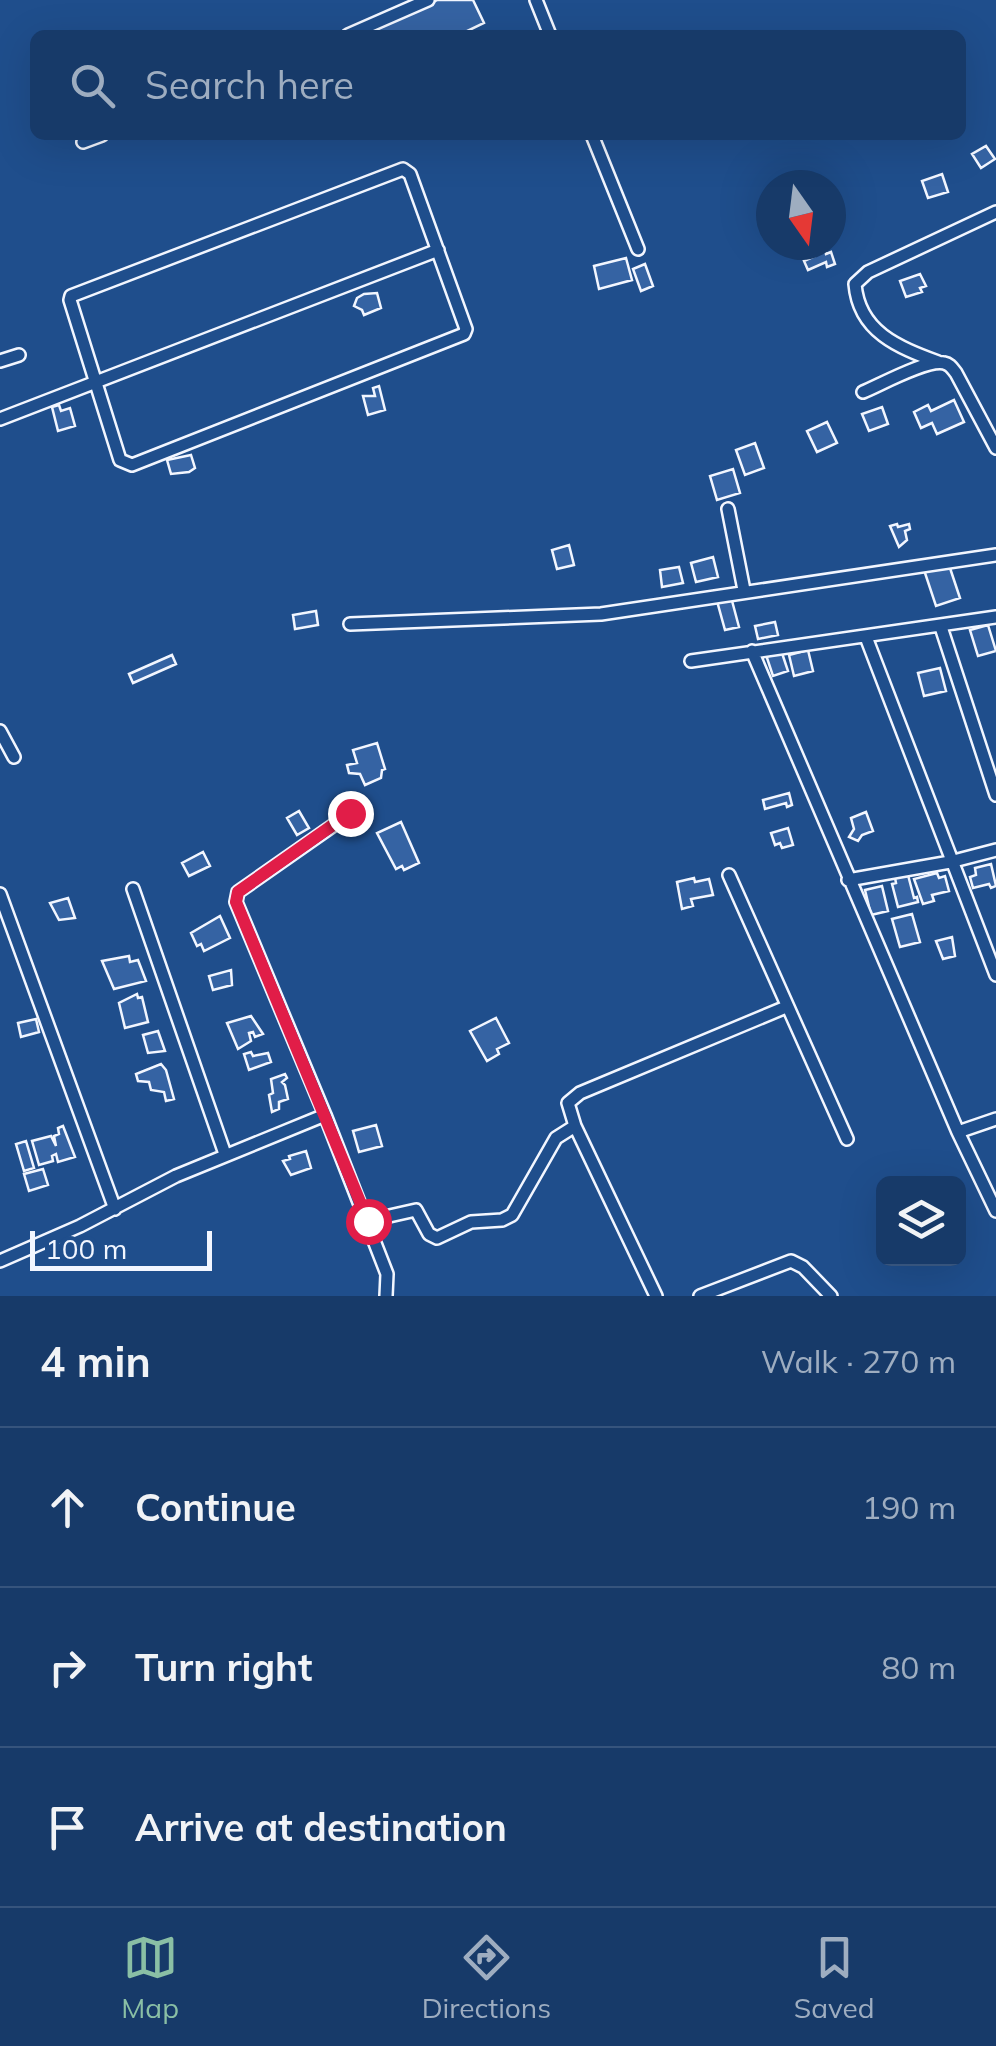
<!DOCTYPE html>
<meta charset="utf-8">
<style>
body{margin:0;font-family:Mulish,sans-serif;background:#244571;color:#f1f3f6}
.controls{position:absolute;right:30px;bottom:30px;display:grid;overflow:hidden;border-radius:15px;box-shadow:0 10px 40px #0002}
.controls button{width:90px;height:90px;display:grid;place-items:center;padding:0;border:0;border-bottom:2px solid #36547d;background:#173a69;color:#f1f3f6;font:50px sans-serif}
.compass{position:absolute;left:756px;top:170px;width:90px;height:90px;border-radius:50%;background:#173a69;box-shadow:0 10px 40px #0002;rotate:166deg}
.scale{position:absolute;left:30px;bottom:25px;width:182px;box-sizing:border-box;padding-left:10px;border:5px solid #f2f6ff;border-top:0;font-size:28px;line-height:35px;white-space:nowrap;color:#f2f6ff;-webkit-text-stroke:8px #1f4e8c;paint-order:stroke}
.stop{position:absolute;width:30px;height:30px;margin:-22px;border:8px solid #e11d48;border-radius:50%;background:#fff}
.stop.end{background:#e11d48;border-color:#fff;box-shadow:0 2px 10px #0008}
.list{margin:0;padding:0;list-style:none}
h2{display:flex;justify-content:space-between;align-items:center;height:130px;margin:0;padding:0 40px;font-size:42px}
h2 small{font-size:32px;font-weight:400;color:#9eadc0}
.list li{display:grid;grid-template-columns:65px 1fr auto;gap:30px;align-items:center;box-sizing:border-box;height:160px;padding:0 40px;border-top:2px solid #36547d}
.list b{display:block;font-size:38px;white-space:nowrap}
.list em{font-size:32px;font-style:normal;color:#9eadc0}
.icon{flex:none;width:55px;height:55px;fill:none;stroke:currentColor;stroke-width:2;stroke-linecap:round;stroke-linejoin:round}
.map{position:relative;flex:none;width:996px;height:1296px;overflow:hidden}
.search{position:absolute;background:#173a69;box-shadow:0 10px 40px #0002;left:30px;right:30px;top:30px;height:110px;display:flex;align-items:center;gap:25px;box-sizing:border-box;padding:0 35px;border-radius:15px;color:#9eadc0;font-size:38px}
.sheet{height:610px;background:#173a69}
nav{display:flex;justify-content:space-around;align-items:center;box-sizing:border-box;height:140px;border-top:2px solid #36547d;background:#173a69;font-size:28px;color:#9eadc0}
nav a{display:grid;justify-items:center;gap:5px}
nav .on{color:#8abfa5}
.map>svg:first-child{display:block}
.building{fill:#3563a3;stroke:#f2f6ff;stroke-width:2.5}
.lines{fill:none;stroke-linecap:round;stroke-linejoin:round}
.minor-casing{stroke:#f2f6ff;stroke-width:16}
.minor{stroke:#1f4e8c;stroke-width:11}
.route{stroke:#e11d48;stroke-width:12}
</style>
<div class="map">
<svg width="996" height="1296" viewBox="0 0 996 1296">
<rect width="100%" height="100%" fill="#1f4e8c"/>
<!-- building -->
<path class="building" d="M 437,0 L 473,0 L 484,23 L 459,35 L 364,35 Z
M 986,146 L 995,159 L 981,168 L 972,154 Z
M 942,174 L 948,192 L 928,198 L 922,181 Z
M 811,245 L 823,245 L 826,254 L 831,252 L 835,264 L 827,267 L 826,262 L 808,270 L 804,261 L 815,256 Z
M 626,258 L 632,280 L 599,289 L 594,266 Z
M 645,264 L 653,286 L 641,291 L 633,269 Z
M 920,274 L 926,286 L 920,288 L 922,292 L 906,297 L 900,281 Z
M 377,293 L 381,308 L 364,315 L 362,310 L 354,306 L 357,298 L 364,294 Z
M 379,386 L 385,410 L 368,415 L 363,396 L 375,396 L 373,388 Z
M 954,400 L 964,422 L 937,434 L 932,423 L 921,428 L 914,412 L 928,405 L 931,411 Z
M 59,405 L 61,411 L 70,408 L 75,426 L 58,431 L 52,407 Z
M 882,407 L 888,424 L 869,431 L 862,414 Z
M 827,422 L 837,443 L 817,452 L 807,431 Z
M 755,443 L 764,468 L 745,475 L 736,450 Z
M 191,455 L 195,468 L 189,472 L 171,474 L 167,460 Z
M 733,469 L 740,493 L 717,500 L 710,476 Z
M 897,524 L 898,527 L 909,524 L 910,529 L 905,531 L 907,540 L 899,547 L 890,526 Z
M 569,545 L 574,565 L 557,569 L 552,550 Z
M 713,557 L 718,577 L 696,582 L 691,563 Z
M 948,562 L 960,598 L 936,606 L 924,570 Z
M 679,567 L 683,583 L 662,587 L 660,570 Z
M 731,597 L 739,627 L 725,630 L 717,601 Z
M 316,611 L 318,625 L 295,629 L 293,615 Z
M 775,622 L 778,635 L 758,639 L 755,626 Z
M 988,625 L 996,651 L 978,656 L 970,630 Z
M 781,650 L 788,671 L 773,676 L 766,655 Z
M 808,650 L 813,671 L 794,676 L 789,655 Z
M 172,655 L 176,664 L 133,683 L 129,674 Z
M 940,668 L 946,691 L 924,696 L 918,673 Z
M 377,743 L 385,769 L 382,770 L 381,778 L 365,785 L 360,774 L 349,773 L 347,765 L 357,763 L 353,750 Z
M 789,793 L 792,805 L 787,807 L 786,803 L 765,809 L 763,800 Z
M 299,811 L 309,828 L 297,835 L 287,818 Z
M 866,812 L 873,831 L 862,835 L 858,841 L 849,837 L 854,829 L 851,818 Z
M 401,822 L 419,863 L 404,870 L 402,866 L 396,869 L 377,833 Z
M 788,828 L 793,845 L 782,848 L 780,843 L 775,845 L 771,833 Z
M 203,852 L 210,866 L 189,876 L 182,863 Z
M 991,864 L 996,886 L 991,888 L 989,884 L 973,888 L 970,877 L 976,875 L 975,868 Z
M 937,873 L 939,878 L 945,876 L 949,891 L 932,895 L 934,901 L 923,904 L 914,879 Z
M 908,875 L 914,898 L 917,897 L 918,902 L 898,907 L 892,884 L 896,883 L 895,878 Z
M 694,878 L 695,882 L 709,879 L 713,895 L 691,899 L 693,906 L 682,909 L 677,882 Z
M 882,886 L 888,911 L 871,915 L 865,890 Z
M 68,898 L 75,918 L 59,920 L 50,903 Z
M 912,914 L 920,942 L 900,947 L 892,919 Z
M 220,916 L 230,938 L 204,951 L 201,944 L 197,946 L 191,933 Z
M 952,937 L 955,956 L 943,959 L 936,941 Z
M 129,956 L 130,962 L 138,960 L 146,981 L 114,989 L 102,961 Z
M 231,970 L 232,985 L 213,990 L 209,976 Z
M 137,994 L 138,998 L 142,997 L 148,1022 L 125,1028 L 119,1003 Z
M 251,1016 L 263,1034 L 255,1037 L 253,1032 L 249,1033 L 251,1041 L 238,1049 L 227,1023 Z
M 496,1018 L 509,1043 L 497,1049 L 499,1054 L 487,1061 L 470,1031 Z
M 36,1019 L 39,1032 L 21,1037 L 18,1023 Z
M 158,1031 L 165,1051 L 148,1053 L 143,1035 Z
M 251,1052 L 253,1056 L 268,1053 L 271,1062 L 249,1070 L 244,1054 Z
M 161,1064 L 166,1070 L 174,1099 L 166,1101 L 164,1092 L 151,1090 L 149,1082 L 138,1081 L 136,1074 Z
M 285,1074 L 287,1078 L 282,1082 L 285,1085 L 288,1099 L 279,1102 L 279,1109 L 272,1112 L 269,1095 L 273,1093 L 271,1079 Z
M 376,1125 L 382,1146 L 359,1152 L 353,1131 Z
M 63,1126 L 75,1157 L 58,1162 L 56,1154 L 52,1156 L 53,1161 L 39,1165 L 32,1141 L 51,1136 L 56,1146 L 54,1136 L 59,1134 L 58,1128 Z
M 26,1141 L 34,1168 L 24,1171 L 16,1144 Z
M 306,1151 L 311,1168 L 291,1175 L 283,1161 L 290,1159 L 289,1156 Z
M 43,1169 L 48,1185 L 29,1191 L 24,1174 Z"/>
<g class="lines">
<!-- minor casing -->
<g class="minor-casing">
<path id="minor" d="M 536,0 L 550,35
M 348,35 L 428,0
M 592,135 L 638,249
M 83,142 L 102,135
M 403,169 L 410,174 L 466,329 L 464,334 L 132,465 L 120,460 L 70,300 L 71,296 Z
M 0,361 L 19,355
M 938,362 C 898,347 859,332 855,284 L 868,272 L 996,212
M 863,392 C 880,385 927,359 944,363 C 950,364 952,368 956,373 L 996,448
M 0,419 L 438,250
M 728,509 L 744,590
M 350,624 L 601,614 L 996,555
M 941,627 L 996,795
M 866,637 L 996,975
M 752,651 L 958,1132 L 996,1119
M 691,661 L 996,617
M 0,731 L 14,757
M 729,875 L 847,1139
M 848,880 L 950,862 L 996,850
M 133,889 L 225,1154
M 0,894 L 115,1209
M 325,1115 L 387,1274 L 386,1296
M 958,1132 L 996,1211
M 367,1221 L 416,1210 L 429,1234 L 437,1238 L 471,1222 L 502,1220 L 512,1215 L 556,1138 L 575,1126
M 0,1261 L 80,1226 L 176,1176 L 325,1115 L 236,902 L 238,892 L 351,813
M 656,1296 L 575,1126 L 568,1103 L 580,1093 L 786,1007
M 700,1296 L 791,1261 L 803,1267 L 831,1296"/>
</g>
<!-- minor -->
<use href="#minor" class="minor"/>
</g>
<g class="lines">
<!-- route -->
<path class="route" d="M 350,813 L 238,892 L 236,902 L 368,1221"/>
</g>
</svg>
<div class="controls">
<button><svg class="icon" aria-label="layers" viewBox="0 0 24 24"><path d="M12 4l9 5-9 5-9-5zM3 14l9 5 9-5"/></svg></button>
</div>
<svg class="compass" viewBox="-18 -18 36 36"><path d="M0-13l5 13h-10z" fill="#e53935"/><path d="M0 13l5-13h-10z" fill="#9eadc0"/></svg>
<div class="scale">100 m</div>
<div class="stop" style="left:368px;top:1221px"></div>
<div class="stop end" style="left:350px;top:813px"></div>
<div class="search"><svg class="icon" aria-label="search" viewBox="0 0 24 24"><circle cx="10" cy="10" r="6"/><path d="M15 15l6 6"/></svg>Search here</div>
</div>
<section class="sheet">
<h2>4 min<small>Walk · 270 m</small></h2>
<ul class="list">
<li><svg class="icon" aria-label="ahead" viewBox="0 0 24 24"><path d="M12 20V5M6 11l6-6 6 6"/></svg><div><b>Continue</b></div><em>190 m</em></li>
<li><svg class="icon" aria-label="right" viewBox="0 0 24 24"><path d="M7 20v-9h11M14 6l5 5-5 5"/></svg><div><b>Turn right</b></div><em>80 m</em></li>
<li><svg class="icon" aria-label="arrive" viewBox="0 0 24 24"><path d="M6 21V4h12l-3 4 3 4H6"/></svg><div><b>Arrive at destination</b></div></li>
</ul>
</section>
<nav>
<a class="on"><svg class="icon" aria-label="map" viewBox="0 0 24 24"><path d="M3 6l6-2 6 2 6-2v14l-6 2-6-2-6 2zM9 4v14M15 6v14"/></svg>Map</a>
<a><svg class="icon" aria-label="directions" viewBox="0 0 24 24"><path d="M12 3l9 9-9 9-9-9zM9 14v-3h6M13 9l2 2-2 2"/></svg>Directions</a>
<a><svg class="icon" aria-label="saved" viewBox="0 0 24 24"><path d="M7 4h10v16l-5-4-5 4z"/></svg>Saved</a>
</nav>
